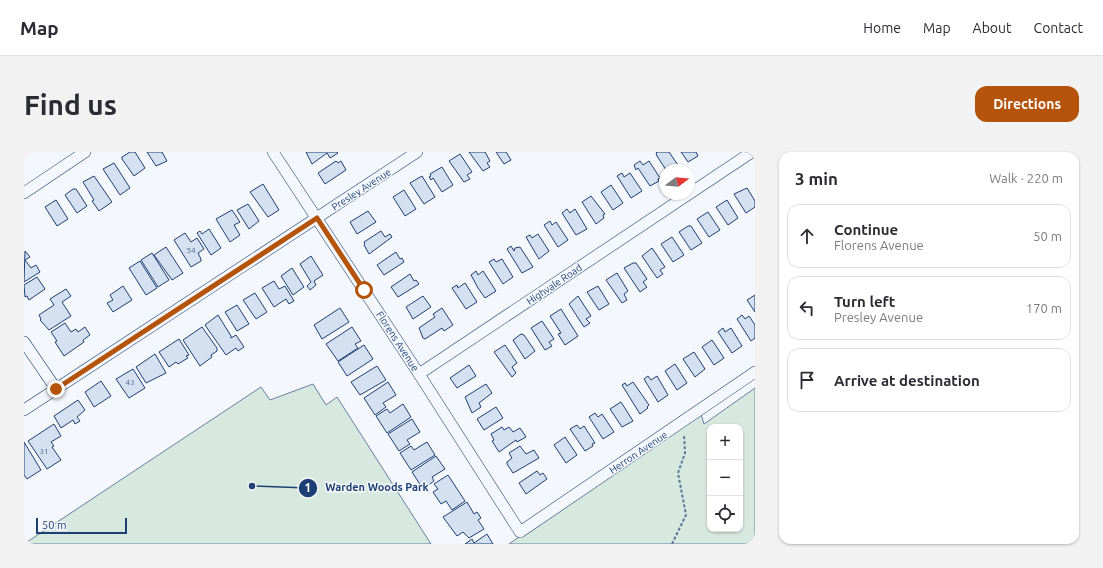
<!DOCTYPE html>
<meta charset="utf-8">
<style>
body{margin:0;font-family:Ubuntu,sans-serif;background:#f2f2f3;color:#2b2b33}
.controls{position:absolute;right:12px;bottom:12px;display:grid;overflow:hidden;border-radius:8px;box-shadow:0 1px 3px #0004}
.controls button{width:36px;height:36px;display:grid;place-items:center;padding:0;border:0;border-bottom:1px solid #e1e1e2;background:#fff;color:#2b2b33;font:20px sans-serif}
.compass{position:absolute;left:635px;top:12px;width:36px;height:36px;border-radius:50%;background:#fff;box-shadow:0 1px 3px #0004;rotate:74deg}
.scale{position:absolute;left:12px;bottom:10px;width:91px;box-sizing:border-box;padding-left:4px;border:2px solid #1d3f73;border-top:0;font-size:11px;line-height:14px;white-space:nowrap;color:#1d3f73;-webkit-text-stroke:3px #f4f7fb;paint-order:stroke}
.stop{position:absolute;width:12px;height:12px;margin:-9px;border:3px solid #b45309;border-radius:50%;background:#fff}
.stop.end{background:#b45309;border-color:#fff;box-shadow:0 1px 4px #0008}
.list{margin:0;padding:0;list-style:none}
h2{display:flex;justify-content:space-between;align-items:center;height:52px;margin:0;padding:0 16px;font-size:17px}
h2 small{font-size:13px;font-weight:400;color:#7c7c81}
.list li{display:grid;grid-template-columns:26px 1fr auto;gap:12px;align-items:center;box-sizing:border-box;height:64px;margin:0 8px 8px;padding:0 8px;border:1px solid #e1e1e2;border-radius:12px}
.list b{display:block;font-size:15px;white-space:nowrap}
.list p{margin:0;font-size:13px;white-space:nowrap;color:#7c7c81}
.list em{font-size:13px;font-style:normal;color:#7c7c81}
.icon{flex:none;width:22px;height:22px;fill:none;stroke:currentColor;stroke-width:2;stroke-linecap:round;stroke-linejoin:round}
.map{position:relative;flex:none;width:731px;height:392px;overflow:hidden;border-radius:12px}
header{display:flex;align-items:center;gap:24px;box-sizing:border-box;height:56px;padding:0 20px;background:#fff;border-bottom:1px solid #e1e1e2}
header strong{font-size:19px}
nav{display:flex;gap:22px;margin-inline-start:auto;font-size:14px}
.intro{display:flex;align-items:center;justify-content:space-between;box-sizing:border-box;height:96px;padding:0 24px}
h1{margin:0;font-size:28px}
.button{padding:10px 18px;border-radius:12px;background:#b45309;color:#fff;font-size:14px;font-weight:700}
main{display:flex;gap:24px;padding:0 24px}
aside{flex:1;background:#fff;border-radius:12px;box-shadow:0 1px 3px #0004}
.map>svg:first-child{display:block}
.green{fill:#d7e8df;stroke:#687fa3;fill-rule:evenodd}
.building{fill:#d5e0f0;stroke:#1d3f73}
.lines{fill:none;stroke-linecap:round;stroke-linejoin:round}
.minor-casing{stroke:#1d3f73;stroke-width:12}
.path{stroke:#5e769c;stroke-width:2;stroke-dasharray:3 2;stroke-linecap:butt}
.minor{stroke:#f4f7fb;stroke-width:11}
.route{stroke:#b45309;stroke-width:5}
.labels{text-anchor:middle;stroke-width:3;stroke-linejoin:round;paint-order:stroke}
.number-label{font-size:8px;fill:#4b6792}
.street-label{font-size:10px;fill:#1d3f73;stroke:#f4f7fb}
.leader{fill:none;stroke:#1d3f73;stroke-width:1.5}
.callout-dot{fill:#1d3f73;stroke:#f4f7fb;stroke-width:1.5}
.mark-label{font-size:12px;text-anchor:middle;font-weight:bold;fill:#fff}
.callout-label{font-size:11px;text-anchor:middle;font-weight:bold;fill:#1d3f73;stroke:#f4f7fb;stroke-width:3;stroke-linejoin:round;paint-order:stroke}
</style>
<header>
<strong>Map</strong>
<nav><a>Home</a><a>Map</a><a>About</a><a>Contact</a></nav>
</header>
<div class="intro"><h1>Find us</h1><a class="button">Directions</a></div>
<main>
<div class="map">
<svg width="731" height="392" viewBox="0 0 731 392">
<rect width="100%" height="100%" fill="#f4f7fb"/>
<!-- green -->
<path class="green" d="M 289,232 L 302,253 L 313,245 L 407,392 L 0,392 L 237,235 L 246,248 Z
M 731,236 L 731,392 L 485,392 L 676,259 L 680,272 ZM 686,275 L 716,275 L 716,377 L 686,377 Z"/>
<!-- building -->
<path class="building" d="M 106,0 L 111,0 L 121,16 L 110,24 L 98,7 L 98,5 Z
M 123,0 L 138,0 L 143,9 L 132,14 Z
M 282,0 L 313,0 L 314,1 L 306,6 L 303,1 L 288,12 Z
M 445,0 L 461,0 L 466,9 L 463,11 L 466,15 L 459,19 Z
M 472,0 L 482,0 L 487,8 L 480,12 Z
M 633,0 L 645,0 L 656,16 L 653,18 L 642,18 L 633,4 L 632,1 Z
M 657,0 L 672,0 L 674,4 L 664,10 Z
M 436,2 L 448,20 L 443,23 L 446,27 L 440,30 L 425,9 Z
M 312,9 L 314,11 L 317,9 L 322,18 L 301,32 L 294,21 Z
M 616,9 L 619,13 L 625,9 L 636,26 L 634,27 L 635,29 L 626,34 L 614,16 L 612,18 L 610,13 Z
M 90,11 L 106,36 L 96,43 L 79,17 Z
M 418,15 L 429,33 L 418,40 L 409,26 L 407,28 L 405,25 L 407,24 L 406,22 Z
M 598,21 L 600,25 L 606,21 L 618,39 L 607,46 L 593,24 Z
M 70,24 L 88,50 L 75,59 L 68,49 L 70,48 L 59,30 Z
M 398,24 L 411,45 L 400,52 L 386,31 Z
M 239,32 L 255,58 L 244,65 L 226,40 Z
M 587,33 L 599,51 L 589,58 L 577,40 Z
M 723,36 L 731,49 L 731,55 L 722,61 L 710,42 Z
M 49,37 L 52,37 L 63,54 L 53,61 L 41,43 Z
M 380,38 L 392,57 L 381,64 L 369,45 Z
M 567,44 L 581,62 L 579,63 L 580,66 L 572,72 L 558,50 Z
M 32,48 L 44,67 L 33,74 L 21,55 Z
M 703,48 L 714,66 L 704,73 L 692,55 Z
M 224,52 L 235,69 L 225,77 L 213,58 Z
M 543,57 L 546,61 L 551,57 L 563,77 L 552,83 L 538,61 Z
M 208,58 L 216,70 L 210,73 L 216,83 L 206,90 L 192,67 Z
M 344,59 L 352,70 L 333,82 L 326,70 Z
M 684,60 L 696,78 L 685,85 L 673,67 Z
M 526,69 L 528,73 L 532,70 L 544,88 L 534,95 L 520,73 Z
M 664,74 L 667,74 L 678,91 L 667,98 L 655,80 Z
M 185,77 L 197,96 L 187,103 L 173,81 L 176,79 L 178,82 Z
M 357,79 L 361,85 L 366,82 L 368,85 L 345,102 L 340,93 L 341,92 L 340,90 Z
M 161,81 L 167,90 L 173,86 L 180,97 L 174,101 L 177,107 L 177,109 L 167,115 L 150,88 Z
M 514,82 L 525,99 L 515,107 L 502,85 L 506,83 L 508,86 Z
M 648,85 L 660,103 L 649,110 L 637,92 Z
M 487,94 L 490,99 L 491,96 L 496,95 L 509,115 L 498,121 L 483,97 Z
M 142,95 L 159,121 L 148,128 L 130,103 Z
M 628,96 L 641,115 L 636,118 L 639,122 L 633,126 L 618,104 Z
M 1,99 L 6,105 L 1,108 L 7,116 L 12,113 L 16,120 L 0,130 Z
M 372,100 L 376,107 L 378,106 L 380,110 L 360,123 L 353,113 Z
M 128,101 L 145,128 L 134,135 L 117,108 Z
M 287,104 L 299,123 L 290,129 L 292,133 L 286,138 L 283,134 L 287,130 L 276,112 Z
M 470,107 L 472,110 L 478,107 L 489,125 L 479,132 L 465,110 Z
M 116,109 L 133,136 L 122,143 L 105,116 Z
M 609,111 L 612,111 L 623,127 L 619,130 L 623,135 L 616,140 L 600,116 Z
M 268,116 L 280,135 L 269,143 L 257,124 Z
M 452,119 L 454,123 L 459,119 L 472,139 L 461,146 L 454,136 L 447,123 Z
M 593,121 L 604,139 L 600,142 L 603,148 L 598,151 L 582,128 Z
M 386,122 L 390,129 L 392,128 L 395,132 L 374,145 L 367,135 Z
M 13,125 L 21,137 L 5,148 L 3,144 L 1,145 L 0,133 Z
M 250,129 L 255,137 L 261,134 L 270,149 L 265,152 L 262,147 L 250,155 L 238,136 Z
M 441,131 L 453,150 L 442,157 L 428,136 L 433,133 L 434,136 Z
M 99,134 L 108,148 L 89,160 L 83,151 L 89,148 L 86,143 Z
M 574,134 L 585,152 L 575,158 L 563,140 Z
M 42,137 L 47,144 L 38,150 L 47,164 L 25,178 L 16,168 L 17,167 L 15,163 L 30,153 L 26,147 Z
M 231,141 L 243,160 L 232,167 L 219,148 Z
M 731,143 L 731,160 L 723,148 Z
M 399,144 L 407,155 L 389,167 L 382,155 Z
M 554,144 L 567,164 L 562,167 L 566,171 L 560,175 L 545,152 Z
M 213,153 L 225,172 L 213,179 L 201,160 Z
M 316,156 L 325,170 L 298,187 L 290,173 Z
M 418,156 L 429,173 L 420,179 L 418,176 L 401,187 L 399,186 L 395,176 L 411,165 L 409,162 Z
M 537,157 L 554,184 L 541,193 L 534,182 L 537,181 L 526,164 Z
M 194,163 L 207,184 L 207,186 L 212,183 L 220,195 L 214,199 L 212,196 L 202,203 L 181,173 Z
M 718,163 L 721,167 L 725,164 L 731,173 L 731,186 L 727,189 L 713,167 Z
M 518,169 L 530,187 L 525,190 L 528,194 L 521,198 L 507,176 Z
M 41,171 L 47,180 L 52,177 L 54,180 L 61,175 L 66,183 L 59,188 L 60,190 L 40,204 L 31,190 L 33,189 L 27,180 Z
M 178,175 L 193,196 L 193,199 L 187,203 L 188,205 L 176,214 L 159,188 Z
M 328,175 L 337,189 L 331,192 L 334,196 L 314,209 L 302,192 Z
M 699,176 L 701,180 L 707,176 L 718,194 L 708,201 L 694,180 Z
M 497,182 L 500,183 L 511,199 L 501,207 L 489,188 Z
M 155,187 L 165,203 L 162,204 L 164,206 L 154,212 L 152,210 L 145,215 L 135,200 Z
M 688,188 L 700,206 L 690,213 L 678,195 Z
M 340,193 L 349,207 L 323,224 L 314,210 Z
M 481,193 L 493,211 L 488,215 L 492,221 L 488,225 L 470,200 Z
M 670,200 L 681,217 L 671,225 L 659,207 Z
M 131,202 L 142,221 L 122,231 L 112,215 Z
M 651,212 L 663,231 L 653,238 L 641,219 Z
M 445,213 L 452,224 L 433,236 L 426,226 Z
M 353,214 L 362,228 L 336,243 L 327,230 Z
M 109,217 L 121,236 L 105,246 L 92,227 Z
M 624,224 L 627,228 L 633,224 L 644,243 L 634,250 L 620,227 Z
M 77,229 L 87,244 L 70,255 L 61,240 Z
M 364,230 L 372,243 L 359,251 L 362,255 L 351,263 L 340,246 Z
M 609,230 L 625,253 L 623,255 L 624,256 L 616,262 L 598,233 L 601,231 L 603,234 Z
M 462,232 L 468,241 L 455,251 L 457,255 L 448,261 L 441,245 Z
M 54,248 L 61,258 L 53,265 L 56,269 L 51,272 L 49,268 L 37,276 L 30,264 Z
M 597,250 L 609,269 L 598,275 L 586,257 Z
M 379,252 L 387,265 L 363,281 L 352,264 L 363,257 L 366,261 Z
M 472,255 L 479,266 L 460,278 L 453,267 Z
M 571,261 L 574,265 L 578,262 L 590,280 L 579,287 L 565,265 Z
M 388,267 L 396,280 L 383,288 L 386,292 L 375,299 L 364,282 Z
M 30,272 L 37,284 L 27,290 L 30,294 L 28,295 L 37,308 L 23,317 L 4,289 Z
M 553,273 L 556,277 L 560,274 L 571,291 L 568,292 L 569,294 L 561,299 L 546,277 Z
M 478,275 L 480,278 L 485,275 L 489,280 L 496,276 L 502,285 L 493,290 L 492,288 L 475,300 L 468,289 L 470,288 L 467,282 Z
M 541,285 L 553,303 L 542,311 L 530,293 Z
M 0,290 L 17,318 L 3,327 L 0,323 Z
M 403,290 L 411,303 L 387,318 L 376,301 L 387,294 L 390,298 Z
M 496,294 L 502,302 L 510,298 L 515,306 L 489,321 L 483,312 L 483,310 L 488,306 L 485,301 Z
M 412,304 L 421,317 L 408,325 L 410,329 L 399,337 L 388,320 Z
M 513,319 L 516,323 L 519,321 L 523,327 L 502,342 L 495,331 Z
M 424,323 L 441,349 L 428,358 L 422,349 L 417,352 L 409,340 L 414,337 L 410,332 Z
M 443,350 L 450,362 L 453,360 L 457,366 L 454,368 L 460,377 L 445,386 L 439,380 L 433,384 L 419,365 Z
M 463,382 L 469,392 L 441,392 L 448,387 L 450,391 Z"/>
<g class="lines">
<!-- minor casing -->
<g class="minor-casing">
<path id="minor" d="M 249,0 L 395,222 L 496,380 L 731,220
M 0,41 L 61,0
M 665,42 L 728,0
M 0,190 L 32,237
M 395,222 L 665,42
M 0,258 L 393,0"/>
</g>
<!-- path -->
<path class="path" d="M 648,392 L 662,363 L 654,321 L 661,301 L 660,282"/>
<!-- minor -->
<use href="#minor" class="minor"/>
</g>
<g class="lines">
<!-- route -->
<path class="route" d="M 32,237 L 293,66 L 340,138"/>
</g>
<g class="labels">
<!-- number labels -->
<g class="number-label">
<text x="167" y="101">54</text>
<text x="106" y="233">43</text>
<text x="20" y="302">31</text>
</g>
<!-- street labels -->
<g class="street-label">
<text transform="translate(337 37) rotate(-33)" y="4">Presley Avenue</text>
<text transform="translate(530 132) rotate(-34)" y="4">Highvale Road</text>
<text transform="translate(374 189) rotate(57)" y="4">Florens Avenue</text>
<text transform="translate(614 300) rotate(-34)" y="4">Herron Avenue</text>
</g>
</g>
<!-- callouts -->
<path class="leader" d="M228 334L284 336"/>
<g class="callout-dot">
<circle cx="228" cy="334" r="4"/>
<circle cx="284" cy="336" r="10"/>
</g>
<g class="mark-label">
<text x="284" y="340">1</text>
</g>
<g class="callout-label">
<text x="353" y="339">Warden Woods Park</text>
</g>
</svg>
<div class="controls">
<button>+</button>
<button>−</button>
<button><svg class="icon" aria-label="locate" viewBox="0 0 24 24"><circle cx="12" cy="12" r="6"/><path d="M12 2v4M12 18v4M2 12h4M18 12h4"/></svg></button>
</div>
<svg class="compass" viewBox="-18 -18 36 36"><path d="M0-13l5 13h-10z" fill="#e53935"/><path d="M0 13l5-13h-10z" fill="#7c7c81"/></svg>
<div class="scale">50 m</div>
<div class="stop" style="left:340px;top:138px"></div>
<div class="stop end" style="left:32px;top:237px"></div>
</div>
<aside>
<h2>3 min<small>Walk · 220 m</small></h2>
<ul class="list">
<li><svg class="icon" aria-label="ahead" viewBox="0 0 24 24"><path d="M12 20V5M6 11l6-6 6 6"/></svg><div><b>Continue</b><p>Florens Avenue</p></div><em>50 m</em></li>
<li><svg class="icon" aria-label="left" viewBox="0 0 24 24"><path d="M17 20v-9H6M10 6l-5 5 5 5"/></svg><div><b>Turn left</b><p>Presley Avenue</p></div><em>170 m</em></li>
<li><svg class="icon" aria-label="arrive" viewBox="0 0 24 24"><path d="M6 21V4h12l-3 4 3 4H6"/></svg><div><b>Arrive at destination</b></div></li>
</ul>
</aside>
</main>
